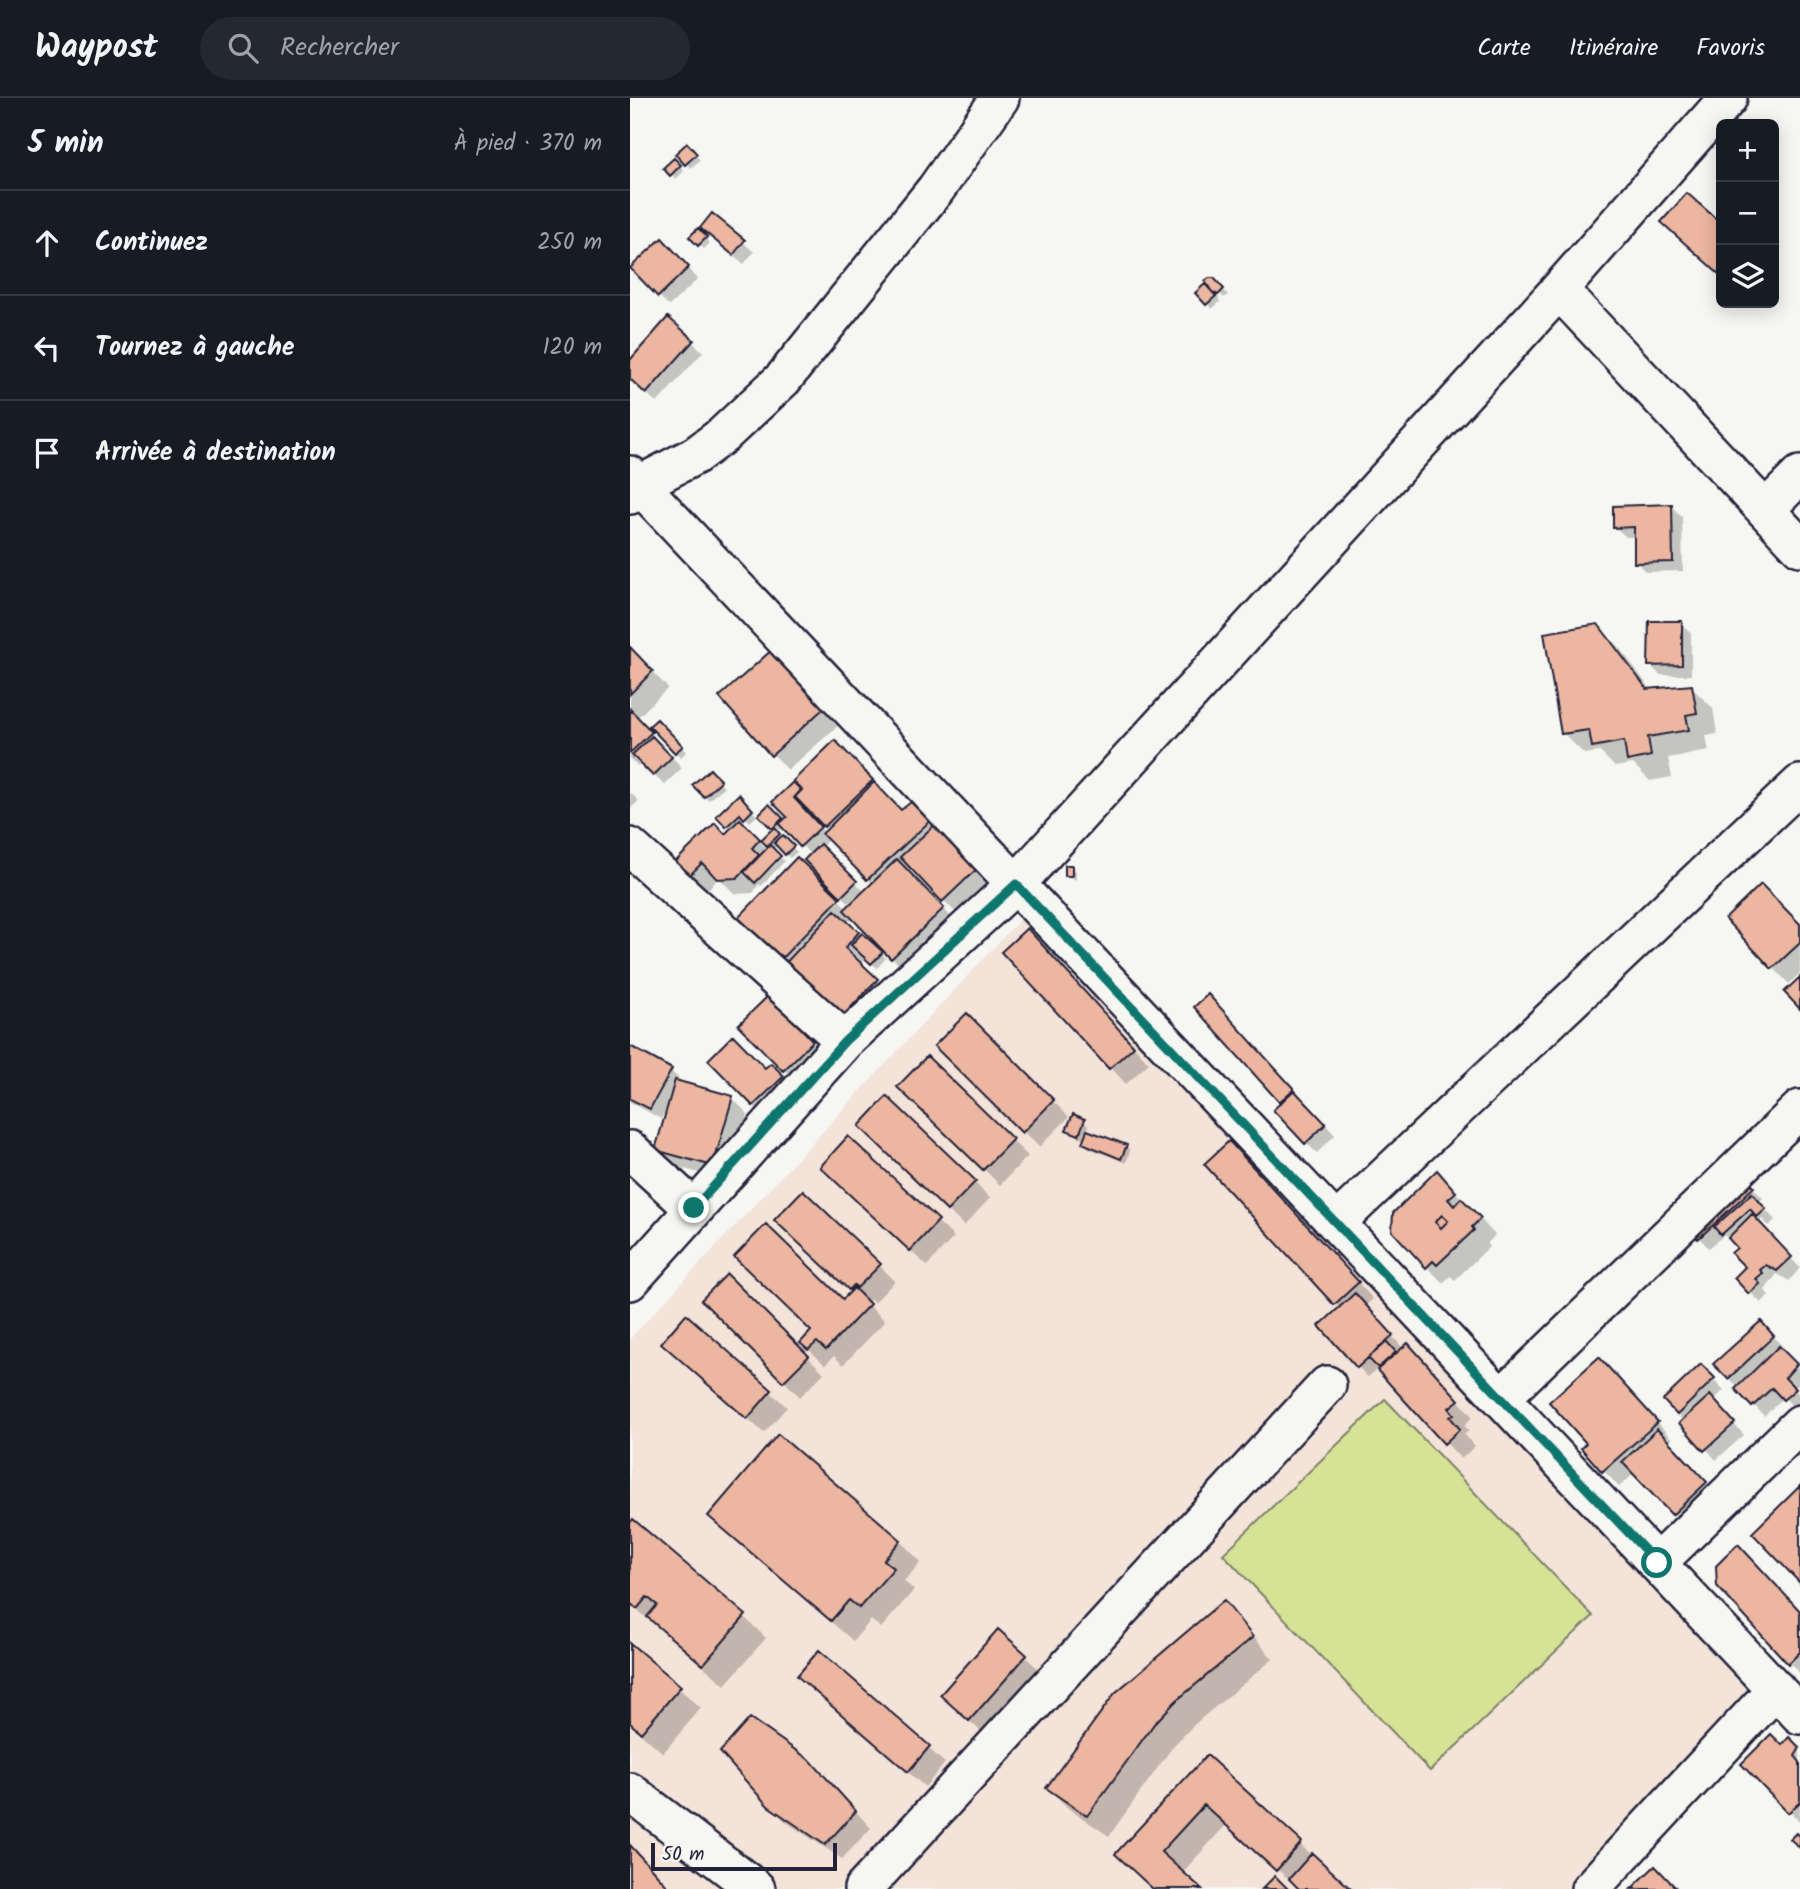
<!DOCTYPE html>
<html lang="fr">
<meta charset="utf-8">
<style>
body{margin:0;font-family:Kalam,sans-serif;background:#242831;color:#f1f3f6}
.controls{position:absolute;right:21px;top:21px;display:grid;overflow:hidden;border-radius:10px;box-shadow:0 4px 18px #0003}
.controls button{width:63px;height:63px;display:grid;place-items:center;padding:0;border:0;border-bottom:2px solid #363941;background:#171b24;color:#f1f3f6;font:35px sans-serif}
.scale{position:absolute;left:21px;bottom:18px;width:186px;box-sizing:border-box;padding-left:7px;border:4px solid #22223b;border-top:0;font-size:19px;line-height:24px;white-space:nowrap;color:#22223b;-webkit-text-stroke:5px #f6f6f2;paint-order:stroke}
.stop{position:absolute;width:21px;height:21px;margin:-16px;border:5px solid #0f766e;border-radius:50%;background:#fff}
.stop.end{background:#0f766e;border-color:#fff;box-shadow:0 2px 7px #0008}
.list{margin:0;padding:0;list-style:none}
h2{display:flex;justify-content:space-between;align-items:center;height:91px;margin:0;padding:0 28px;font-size:30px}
h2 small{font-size:23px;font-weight:400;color:#9ea1a6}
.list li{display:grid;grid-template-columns:46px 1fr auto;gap:21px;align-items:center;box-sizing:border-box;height:105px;padding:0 28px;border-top:2px solid #363941}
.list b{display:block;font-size:26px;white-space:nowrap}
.list em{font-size:23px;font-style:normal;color:#9ea1a6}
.icon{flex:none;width:38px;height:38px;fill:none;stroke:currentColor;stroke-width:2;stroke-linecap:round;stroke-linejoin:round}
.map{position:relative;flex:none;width:1170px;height:1791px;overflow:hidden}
header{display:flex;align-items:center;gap:42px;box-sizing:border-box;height:98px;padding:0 35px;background:#171b24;border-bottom:2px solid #363941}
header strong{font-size:33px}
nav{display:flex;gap:38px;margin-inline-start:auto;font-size:24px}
.search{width:490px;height:63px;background:#242831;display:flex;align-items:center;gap:18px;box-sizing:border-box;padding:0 24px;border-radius:38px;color:#9ea1a6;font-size:26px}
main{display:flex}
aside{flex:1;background:#171b24}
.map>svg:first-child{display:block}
.built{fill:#f3e3d9}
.green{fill:#d6e396;stroke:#7c8268;stroke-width:2}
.shadow{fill:#0003;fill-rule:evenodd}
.building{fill:#ecb6a0;stroke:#22223b;stroke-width:2;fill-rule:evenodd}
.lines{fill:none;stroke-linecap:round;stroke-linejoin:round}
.minor-casing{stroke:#22223b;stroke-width:42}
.minor{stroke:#f6f6f2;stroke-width:37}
.route{stroke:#0f766e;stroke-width:9}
</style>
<header>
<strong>Waypost</strong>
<div class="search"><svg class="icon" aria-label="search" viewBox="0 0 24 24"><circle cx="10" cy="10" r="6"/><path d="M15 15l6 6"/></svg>Rechercher</div>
<nav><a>Carte</a><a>Itinéraire</a><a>Favoris</a></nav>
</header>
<main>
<aside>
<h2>5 min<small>À pied · 370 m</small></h2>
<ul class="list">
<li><svg class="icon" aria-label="ahead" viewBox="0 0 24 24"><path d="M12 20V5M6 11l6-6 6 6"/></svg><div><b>Continuez</b></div><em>250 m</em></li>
<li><svg class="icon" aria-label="left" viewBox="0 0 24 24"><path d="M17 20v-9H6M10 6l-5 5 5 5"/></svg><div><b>Tournez à gauche</b></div><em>120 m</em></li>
<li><svg class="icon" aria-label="arrive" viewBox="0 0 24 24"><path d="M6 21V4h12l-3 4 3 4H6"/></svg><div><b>Arrivée à destination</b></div></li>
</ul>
</aside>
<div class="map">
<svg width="1170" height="1791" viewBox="0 0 1170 1791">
<rect width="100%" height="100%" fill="#f6f6f2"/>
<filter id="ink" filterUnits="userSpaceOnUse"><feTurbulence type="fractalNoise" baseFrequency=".0143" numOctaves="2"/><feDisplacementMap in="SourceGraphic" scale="14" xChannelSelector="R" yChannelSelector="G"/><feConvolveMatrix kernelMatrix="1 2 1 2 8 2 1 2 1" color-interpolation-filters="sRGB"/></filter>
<g filter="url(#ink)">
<!-- built -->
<path class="built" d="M 396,815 L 1127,1594 L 949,1791 L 0,1791 L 0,1241 Z"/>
<!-- green -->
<path class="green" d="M 755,1301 L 963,1518 L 800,1673 L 593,1456 Z"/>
<!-- shadow -->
<path class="shadow" d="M 57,48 L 70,62 L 61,70 L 48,56 Z
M 44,62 L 54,73 L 46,81 L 35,70 Z
M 83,117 L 124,154 L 114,166 L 83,140 Z
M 68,133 L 80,145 L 74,151 L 62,139 Z
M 32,143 L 68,181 L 39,208 L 29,198 Z
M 584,182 L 598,197 L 594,200 L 586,192 L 590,204 L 582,211 L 568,195 L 579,193 L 584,189 Z
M 39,222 L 73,254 L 27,305 L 0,280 L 0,264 Z
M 1041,408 L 1052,419 L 1053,473 L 1016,474 L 1006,464 L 1005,439 L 996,439 L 985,429 Z
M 1051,525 L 1061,535 L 1061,577 L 1030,577 L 1020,567 Z
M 968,528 L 989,549 L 1021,592 L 1061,589 L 1083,610 L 1087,636 L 1076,638 L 1079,653 L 1038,660 L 1042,679 L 1020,683 L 1003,666 L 985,669 L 970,654 L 954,656 L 933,635 Z
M 0,551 L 38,590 L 7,620 L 52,670 L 34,687 L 12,664 L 8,668 L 0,661 Z
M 177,553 L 228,610 L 158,672 L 143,656 Z
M 27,623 L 56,654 L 51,659 L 22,628 Z
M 205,645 L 271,714 L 281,706 L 258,681 L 275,665 L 292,710 L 288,713 L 368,782 L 329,818 L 282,770 L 278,774 L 329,827 L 278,876 L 223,819 L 217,825 L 256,860 L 247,870 L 236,860 L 230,866 L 262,898 L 224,939 L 111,820 L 167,762 L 218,811 L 221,807 L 177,762 L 181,757 L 154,729 L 147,735 L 167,754 L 160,760 L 148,747 L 143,752 L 138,768 L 141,771 L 151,760 L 155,763 L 131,788 L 129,786 L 123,795 L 105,796 L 89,780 L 69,800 L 47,778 L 102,732 L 88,718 L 109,699 L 127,718 L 120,724 L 115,719 L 110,724 L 138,752 L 141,749 L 134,742 L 144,732 L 139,709 L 154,724 L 159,720 L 163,687 L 172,695 ZM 176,708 L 199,731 L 195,735 L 173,711 ZM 199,741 L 243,786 L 235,794 L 191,749 Z
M 79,673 L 94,689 L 79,702 L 65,687 Z
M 0,694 L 9,703 L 0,711 Z
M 441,769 L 446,773 L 446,782 L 437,777 Z
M 1131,788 L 1170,828 L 1170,875 L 1159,886 L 1097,821 Z
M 413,849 L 519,965 L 496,986 L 374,854 Z
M 139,900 L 193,955 L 164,982 L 111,927 Z
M 566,909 L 589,909 L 705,1037 L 687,1055 L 676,1045 L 653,1005 Z
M 337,918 L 439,1019 L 409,1049 L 307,948 Z
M 0,950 L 41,973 L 51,983 L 50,986 L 102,1000 L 118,1016 L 99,1083 L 43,1068 L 27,1052 L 38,1007 L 31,1021 L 0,1004 Z
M 297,961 L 398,1058 L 370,1087 L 285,1005 Z
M 80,962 L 135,973 L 141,967 L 163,990 L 134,1018 Z
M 444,1019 L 459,1027 L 457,1033 L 496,1049 L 500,1053 L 496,1065 L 459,1050 L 454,1045 L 455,1041 L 443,1036 L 439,1032 Z
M 219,1041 L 324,1139 L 297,1168 L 208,1085 Z
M 247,1044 L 344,1084 L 360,1100 L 334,1128 Z
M 615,1061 L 743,1201 L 735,1208 L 774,1251 L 794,1263 L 843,1319 L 834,1327 L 839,1333 L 834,1336 L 845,1348 L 831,1361 L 748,1270 L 738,1279 L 728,1269 L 710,1211 L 577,1066 Z
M 807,1074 L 865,1137 L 857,1146 L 859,1149 L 825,1182 L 820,1178 L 813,1185 L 797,1169 Z
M 1109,1076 L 1133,1100 L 1129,1104 L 1145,1122 L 1139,1128 L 1132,1121 L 1128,1124 L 1170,1170 L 1159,1183 L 1147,1176 L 1135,1192 L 1139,1198 L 1131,1205 L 1106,1180 L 1117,1169 L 1104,1145 L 1094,1137 L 1079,1150 L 1055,1126 Z
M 163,1137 L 249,1167 L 265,1183 L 244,1205 L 241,1201 L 237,1205 L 255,1223 L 213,1267 L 204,1258 L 195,1267 L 172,1245 L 222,1194 Z
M 97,1178 L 194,1275 L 170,1299 L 73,1202 Z
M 56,1219 L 157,1309 L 134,1335 L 33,1245 Z
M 1141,1236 L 1154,1250 L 1151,1252 L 1170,1272 L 1170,1285 L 1164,1291 L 1170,1297 L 1170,1307 L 1165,1311 L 1154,1299 L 1134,1318 L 1086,1266 Z
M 1071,1268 L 1094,1292 L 1083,1303 L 1114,1337 L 1086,1362 L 1036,1303 Z
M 985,1277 L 1042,1341 L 1039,1345 L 1091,1401 L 1059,1432 L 1005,1375 L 989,1389 L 953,1350 L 958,1346 Z
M 80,1418 L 270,1443 L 291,1464 L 274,1483 L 284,1492 L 251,1530 L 241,1522 L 223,1543 Z
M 0,1428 L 114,1519 L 136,1540 L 95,1587 L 0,1506 Z
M 1123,1464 L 1170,1515 L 1170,1576 L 1089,1487 Z
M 594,1504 L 643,1561 L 567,1624 L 544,1647 L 479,1738 L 439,1711 L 418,1690 Z
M 368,1534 L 412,1574 L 356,1638 L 328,1613 Z
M 0,1547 L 71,1610 L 33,1655 L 0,1626 Z
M 190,1554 L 315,1665 L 295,1689 L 169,1578 Z
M 1159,1642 L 1170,1652 L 1170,1724 L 1113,1666 L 1152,1650 Z
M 577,1659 L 692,1767 L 670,1791 L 596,1727 L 552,1775 L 509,1777 Z
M 197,1682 L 241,1730 L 212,1761 L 156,1724 L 139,1707 Z"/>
<!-- building -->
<path class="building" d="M 57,45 L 67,56 L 55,67 L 45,56 Z
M 44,60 L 51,67 L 40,78 L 33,70 Z
M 1057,95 L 1091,125 L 1091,178 L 1031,124 Z
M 82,115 L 115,142 L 103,157 L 70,130 Z
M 68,130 L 77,139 L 68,148 L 59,139 Z
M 32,140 L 59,169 L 28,199 L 0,170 Z
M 579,180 L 584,180 L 594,191 L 588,197 L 582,194 L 575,183 Z
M 575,186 L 586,198 L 576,207 L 565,195 Z
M 38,219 L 64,242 L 16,296 L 0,281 L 0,262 Z
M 1042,406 L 1043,464 L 1004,465 L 1004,429 L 983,430 L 983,408 Z
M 1019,523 L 1052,523 L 1052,567 L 1018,568 Z
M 968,526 L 1017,591 L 1062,587 L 1067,615 L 1056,617 L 1059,632 L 1018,639 L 1021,658 L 997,663 L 994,643 L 962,649 L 959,632 L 931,636 L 914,535 Z
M 162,534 L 213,593 L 141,658 L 89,599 Z
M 0,549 L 23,573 L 0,596 Z
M 0,611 L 22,634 L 0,655 Z
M 27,621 L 53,648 L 45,655 L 19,628 Z
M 22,638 L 42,659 L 23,678 L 2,657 Z
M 205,642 L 243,682 L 194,729 L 165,699 L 172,692 L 163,683 Z
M 80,671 L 91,683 L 74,699 L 62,687 Z
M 163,684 L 171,692 L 164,700 L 191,729 L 170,749 L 149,726 L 157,719 L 142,704 Z
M 244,684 L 271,712 L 281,704 L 300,723 L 237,782 L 192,736 Z
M 109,696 L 123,712 L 114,721 L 110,716 L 96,729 L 86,718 Z
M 139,706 L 153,720 L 142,731 L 128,717 Z
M 110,721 L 130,741 L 122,750 L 129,757 L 107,780 L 87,781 L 72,765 L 52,785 L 41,768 L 85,725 L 95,736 Z
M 311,721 L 353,765 L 312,804 L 270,759 Z
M 144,729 L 150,736 L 137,748 L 131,742 Z
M 153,737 L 164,748 L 155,757 L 144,745 Z
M 190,746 L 227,783 L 211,799 L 174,762 Z
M 140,747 L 151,758 L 125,785 L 114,774 Z
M 167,759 L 210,800 L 151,861 L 108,820 Z
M 267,761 L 314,810 L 261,861 L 214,812 Z
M 435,767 L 442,767 L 442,778 L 435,778 Z
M 1131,786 L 1170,826 L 1170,845 L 1142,871 L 1095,821 Z
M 205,812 L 229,834 L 215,850 L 248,881 L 207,924 L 150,871 Z
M 397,830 L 504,948 L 479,971 L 371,854 Z
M 232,835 L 253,854 L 241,866 L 221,847 Z
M 1170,879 L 1170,911 L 1154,894 Z
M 578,896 L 664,991 L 649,1004 L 564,909 Z
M 139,897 L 183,943 L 153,973 L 108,927 Z
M 337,915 L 424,1002 L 392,1035 L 304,948 Z
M 103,937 L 135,970 L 141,965 L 154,978 L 123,1008 L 78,962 Z
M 0,948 L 42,971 L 20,1011 L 0,1001 Z
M 297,958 L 383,1041 L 353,1072 L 267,989 Z
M 45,982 L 103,998 L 83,1068 L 25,1052 Z
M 664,992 L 696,1026 L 675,1046 L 643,1012 Z
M 257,998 L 346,1083 L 317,1113 L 229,1028 Z
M 443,1016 L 455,1021 L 449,1037 L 436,1032 Z
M 457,1032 L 497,1047 L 491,1061 L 452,1045 Z
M 218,1038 L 309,1122 L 280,1153 L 190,1069 Z
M 599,1043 L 729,1184 L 704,1207 L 574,1066 Z
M 807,1072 L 826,1094 L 818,1101 L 824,1108 L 831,1100 L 851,1120 L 842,1129 L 844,1132 L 807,1167 L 803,1163 L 796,1170 L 762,1133 L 763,1115 ZM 812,1117 L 818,1123 L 811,1130 L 805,1124 Z
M 1109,1073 L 1124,1089 L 1068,1141 L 1053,1125 Z
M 173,1092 L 251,1166 L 227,1190 L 224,1187 L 219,1192 L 144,1122 Z
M 1122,1095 L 1136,1111 L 1127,1119 L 1120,1111 L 1091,1137 L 1084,1129 Z
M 1122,1116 L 1162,1159 L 1147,1173 L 1136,1167 L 1130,1172 L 1133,1175 L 1126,1181 L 1130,1186 L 1119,1196 L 1104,1180 L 1115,1169 L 1101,1155 L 1107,1150 L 1098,1140 Z
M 812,1117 L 818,1123 L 811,1130 L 805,1124 Z
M 136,1126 L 213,1201 L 224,1190 L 240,1206 L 196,1252 L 187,1244 L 178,1252 L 170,1245 L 181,1233 L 104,1159 Z
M 97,1176 L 179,1258 L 153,1284 L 71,1202 Z
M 725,1195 L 763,1237 L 727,1270 L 689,1228 Z
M 56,1216 L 142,1292 L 117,1321 L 31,1245 Z
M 1131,1223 L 1144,1238 L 1098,1281 L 1083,1266 Z
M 757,1244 L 766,1254 L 748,1270 L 738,1260 Z
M 778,1245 L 829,1302 L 819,1310 L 824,1316 L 820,1319 L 830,1331 L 814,1346 L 747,1272 Z
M 1149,1248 L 1167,1266 L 1155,1280 L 1166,1291 L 1153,1302 L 1142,1290 L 1122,1309 L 1105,1291 Z
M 969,1259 L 1028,1324 L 972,1374 L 951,1350 L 956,1345 L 919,1304 Z
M 1071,1266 L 1085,1280 L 1047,1317 L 1033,1302 Z
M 1080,1297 L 1105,1325 L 1074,1353 L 1049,1325 Z
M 1027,1331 L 1077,1384 L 1042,1417 L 992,1364 Z
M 148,1336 L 271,1442 L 254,1462 L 264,1470 L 229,1510 L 219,1502 L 201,1523 L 78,1418 Z
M 1170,1388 L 1170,1485 L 1122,1435 Z
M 3,1421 L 116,1517 L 73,1567 L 17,1519 L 27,1507 L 17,1499 L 7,1511 L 0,1505 L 0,1425 Z
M 1108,1446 L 1170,1513 L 1170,1554 L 1158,1566 L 1087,1488 L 1086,1468 Z
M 594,1502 L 623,1539 L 546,1603 L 524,1626 L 457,1718 L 416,1690 L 485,1595 Z
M 368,1531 L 397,1557 L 339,1623 L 310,1597 Z
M 0,1545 L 51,1588 L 11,1635 L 0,1625 Z
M 189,1552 L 300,1648 L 278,1674 L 167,1578 Z
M 120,1620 L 181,1663 L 226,1713 L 195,1747 L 138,1708 L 90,1654 Z
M 1141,1636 L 1152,1647 L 1159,1639 L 1170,1650 L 1165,1658 L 1170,1664 L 1170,1704 L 1158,1715 L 1111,1666 Z
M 577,1657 L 672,1744 L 646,1773 L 574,1707 L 531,1754 L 572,1791 L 523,1791 L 485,1756 Z
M 1166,1735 L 1170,1739 L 1170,1750 L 1160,1741 Z
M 0,1747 L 40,1791 L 0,1791 Z
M 682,1755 L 721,1791 L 669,1791 L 659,1781 Z
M 1025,1768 L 1047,1791 L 1001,1791 Z
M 645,1778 L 658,1791 L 632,1791 Z"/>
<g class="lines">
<!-- minor casing -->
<g class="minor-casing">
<path id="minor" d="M 929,192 L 1170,449
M 0,377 L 1170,1617
M 0,397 L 9,387 L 66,357 L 93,337 L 153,281 L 306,91 L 370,0
M 1135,412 L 1170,377
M 0,749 L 215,943
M 0,1052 L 63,1110
M 706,1125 L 1170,686
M 0,1183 L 215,943 L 386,786 L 929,192 L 1098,0
M 871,1300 L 1170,1011
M 1027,1465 L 1170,1326
M 0,1694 L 126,1791
M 233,1791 L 697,1287
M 960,1791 L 1146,1591"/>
</g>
<!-- minor -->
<use href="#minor" class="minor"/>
</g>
</g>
<g class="lines" filter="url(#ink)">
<!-- route -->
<path class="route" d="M 64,1110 L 215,943 L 386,786 L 1027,1465"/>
</g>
</svg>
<div class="controls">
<button>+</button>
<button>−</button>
<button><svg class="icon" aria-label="layers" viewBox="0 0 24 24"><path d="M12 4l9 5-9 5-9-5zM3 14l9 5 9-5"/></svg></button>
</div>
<div class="scale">50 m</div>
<div class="stop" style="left:1027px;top:1465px"></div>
<div class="stop end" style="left:64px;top:1110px"></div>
</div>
</main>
